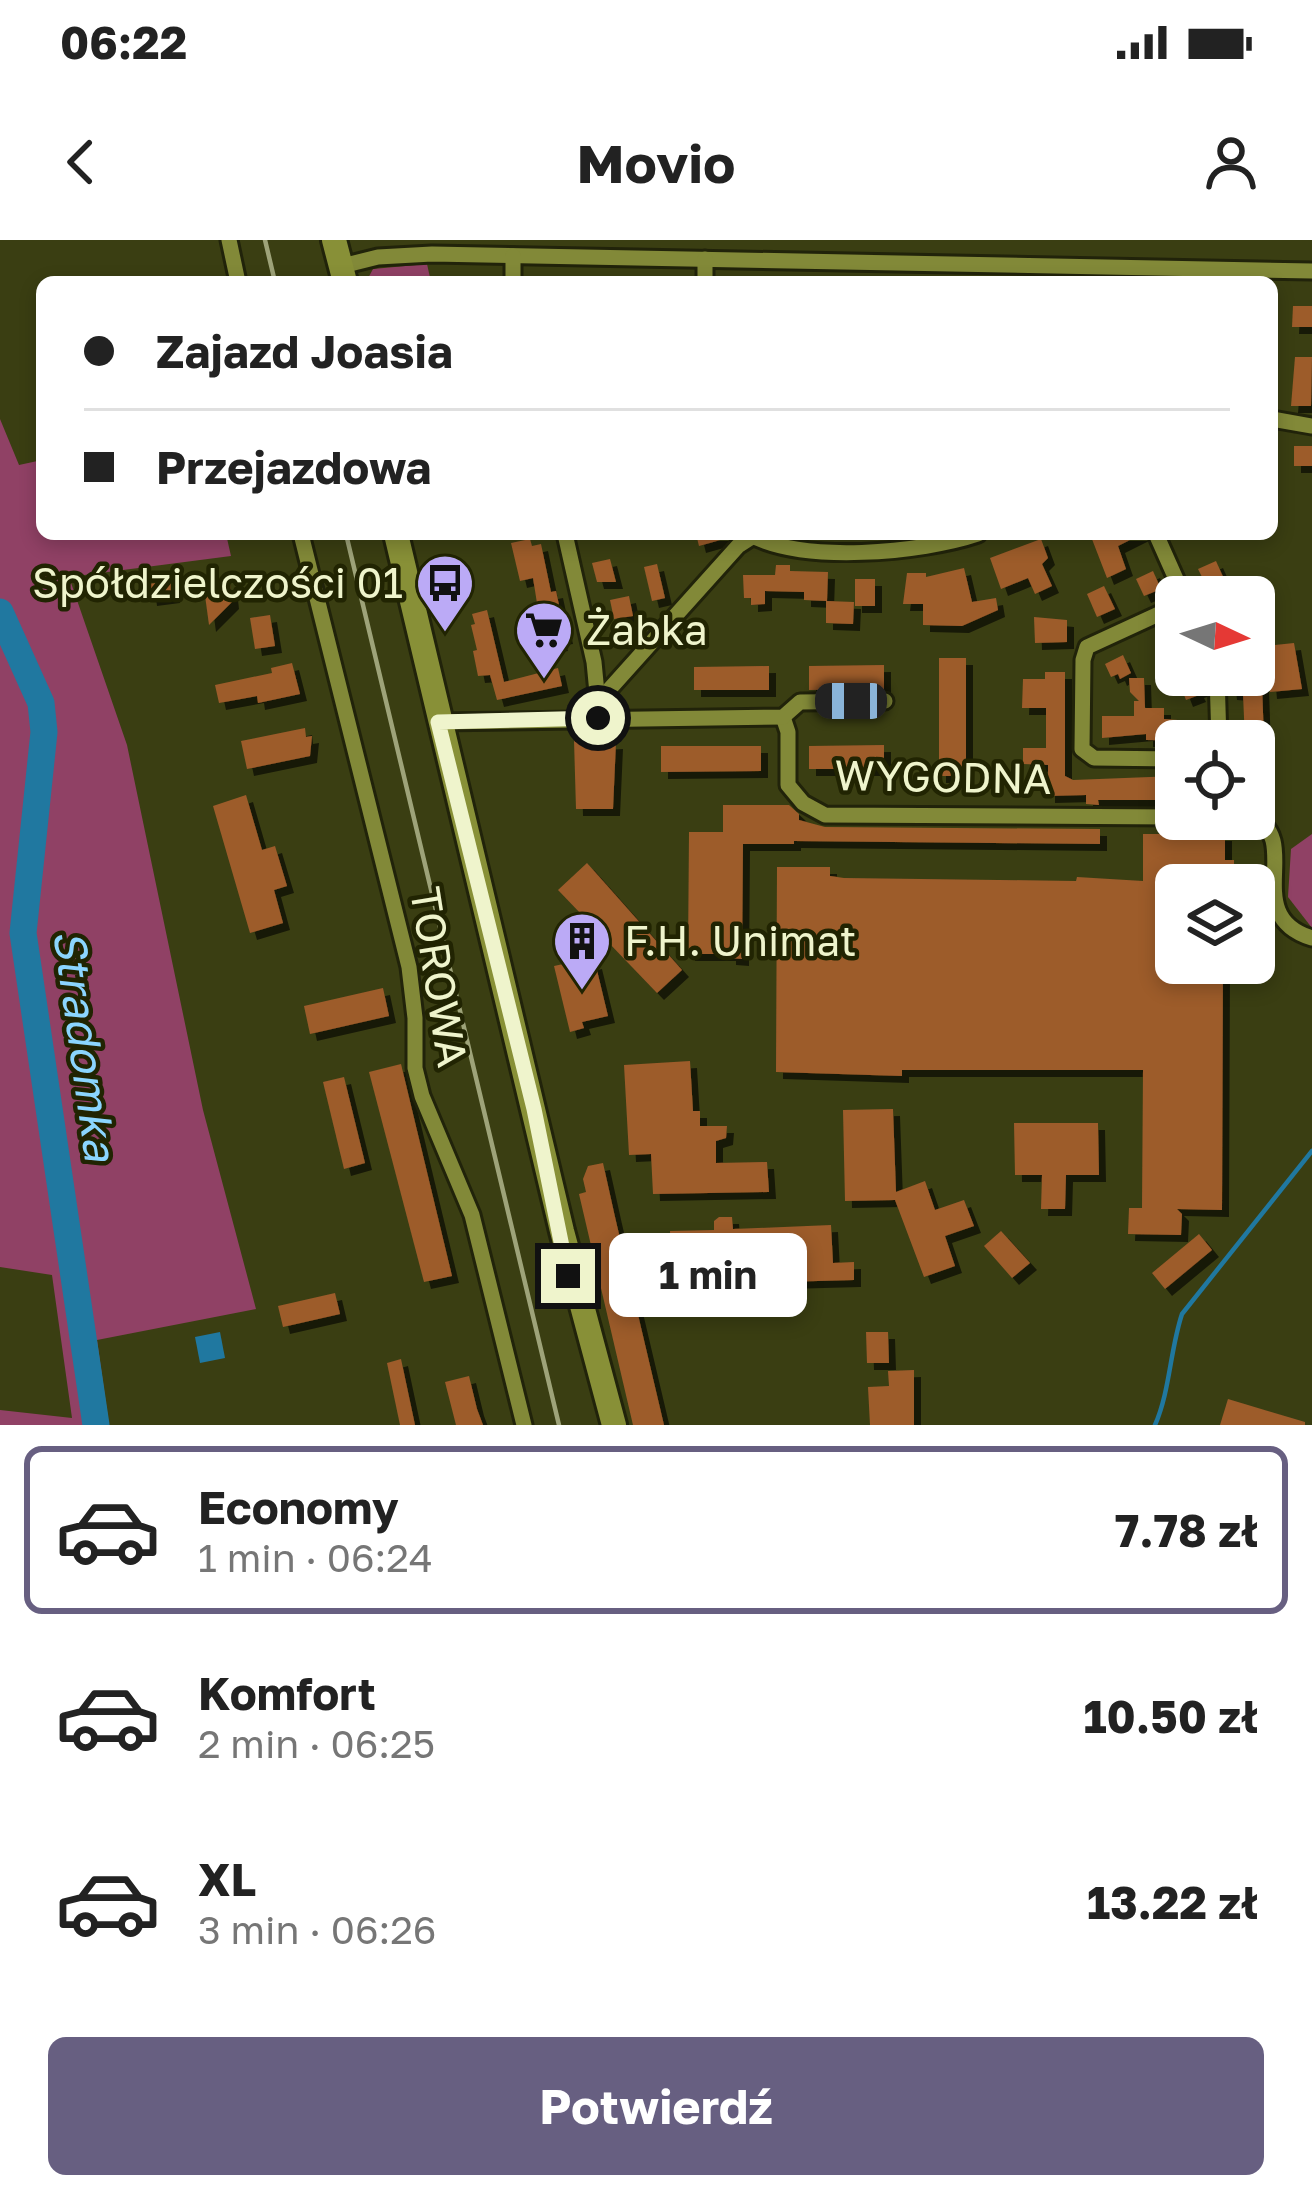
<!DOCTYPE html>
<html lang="pl">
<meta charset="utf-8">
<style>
:root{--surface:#fff;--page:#f6f6f6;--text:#222;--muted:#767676;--line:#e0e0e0;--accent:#675f81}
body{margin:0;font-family:"Golos Text",sans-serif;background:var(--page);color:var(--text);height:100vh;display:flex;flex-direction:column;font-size:45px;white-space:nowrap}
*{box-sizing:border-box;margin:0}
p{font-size:39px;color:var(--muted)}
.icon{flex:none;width:66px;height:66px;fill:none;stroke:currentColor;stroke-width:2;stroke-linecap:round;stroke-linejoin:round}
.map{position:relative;height:1185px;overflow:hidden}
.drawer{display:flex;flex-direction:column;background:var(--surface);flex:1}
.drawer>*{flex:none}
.guide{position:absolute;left:36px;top:36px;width:1242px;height:264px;border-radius:18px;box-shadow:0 6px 18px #0003;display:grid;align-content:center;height:264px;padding:0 48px;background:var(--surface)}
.needle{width:78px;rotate:94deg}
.fabs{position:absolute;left:1155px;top:336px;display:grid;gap:24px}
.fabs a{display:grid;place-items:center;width:120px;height:120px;border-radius:18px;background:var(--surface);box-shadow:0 6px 18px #0003;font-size:60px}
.end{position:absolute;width:54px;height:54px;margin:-27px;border:15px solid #eff4cc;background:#111;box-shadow:0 0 0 6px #111}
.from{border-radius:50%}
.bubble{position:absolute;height:84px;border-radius:18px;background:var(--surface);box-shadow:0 6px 18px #0003;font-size:39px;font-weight:700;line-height:84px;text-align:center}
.car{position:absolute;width:36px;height:72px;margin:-36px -18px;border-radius:15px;box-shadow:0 0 9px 3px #0007;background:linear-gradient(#222 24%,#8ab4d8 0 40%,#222 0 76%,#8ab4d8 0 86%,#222 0)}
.guide b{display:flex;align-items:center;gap:42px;height:114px;font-size:45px}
.guide b+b{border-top:3px solid var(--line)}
.guide i{width:30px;height:30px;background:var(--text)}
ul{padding:21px 0 0;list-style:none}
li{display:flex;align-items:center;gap:36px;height:168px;margin:0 24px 18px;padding:0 24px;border:6px solid transparent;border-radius:18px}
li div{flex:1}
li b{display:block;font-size:45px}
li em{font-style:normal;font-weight:700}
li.on{border-color:var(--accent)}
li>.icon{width:108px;height:108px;stroke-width:1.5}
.cta{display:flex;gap:24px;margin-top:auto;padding:24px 48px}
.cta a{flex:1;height:138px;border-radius:18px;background:var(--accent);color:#fff;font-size:48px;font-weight:700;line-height:138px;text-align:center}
.status{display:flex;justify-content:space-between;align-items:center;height:84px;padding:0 60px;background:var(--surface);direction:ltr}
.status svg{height:33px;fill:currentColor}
header{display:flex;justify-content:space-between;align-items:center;height:156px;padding:0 48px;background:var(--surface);font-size:54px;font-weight:700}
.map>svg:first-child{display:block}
.green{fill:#904165}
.water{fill:#2078a0}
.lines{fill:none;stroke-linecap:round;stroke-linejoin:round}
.stream{stroke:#2078a0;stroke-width:4.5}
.river{stroke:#2078a0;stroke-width:27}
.building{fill:#9d5b2c;filter:url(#shadow)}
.street-casing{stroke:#21230a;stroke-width:21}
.primary-casing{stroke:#21230a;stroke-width:30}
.street{stroke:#828938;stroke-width:15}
.primary{stroke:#889037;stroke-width:24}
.rail{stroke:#9ea379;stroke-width:4.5}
.route{stroke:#eff4cc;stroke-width:15}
.labels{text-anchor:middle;stroke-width:9;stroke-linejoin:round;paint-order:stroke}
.poi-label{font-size:42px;fill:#eff4cc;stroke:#212402;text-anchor:start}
.street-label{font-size:42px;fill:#eff4cc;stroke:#212402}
.water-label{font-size:45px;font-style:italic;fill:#8bd5fe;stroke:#212402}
</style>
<div class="status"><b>06:22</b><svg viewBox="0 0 49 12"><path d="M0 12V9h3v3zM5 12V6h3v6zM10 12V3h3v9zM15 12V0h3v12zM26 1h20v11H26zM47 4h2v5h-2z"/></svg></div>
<header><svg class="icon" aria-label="back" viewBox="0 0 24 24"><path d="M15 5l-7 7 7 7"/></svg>Movio<svg class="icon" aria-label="person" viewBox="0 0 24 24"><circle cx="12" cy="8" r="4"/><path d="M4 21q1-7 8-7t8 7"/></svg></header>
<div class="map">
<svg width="1312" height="1185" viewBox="0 0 1312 1185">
<defs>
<filter id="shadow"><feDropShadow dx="7" dy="7" stdDeviation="0" flood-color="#0009"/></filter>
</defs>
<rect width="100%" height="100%" fill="#3a3e12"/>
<g class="green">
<path d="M427,24L431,42H366L373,29Z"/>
<path d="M0,179L19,225L42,220V294H226L231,316L69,337L127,505L203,870L256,1069L97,1100L109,1185H0V1170L72,1178L52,1035L0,1027Z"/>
<path d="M1312,594V688L1288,657L1291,609Z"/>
</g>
<path class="water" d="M220,1092L225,1118L200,1123L195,1097Z"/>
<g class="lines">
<path class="stream" d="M1155,1185C1170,1151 1170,1110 1182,1074L1312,911"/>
<path class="river" d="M0,372L41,463L44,492L23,693L96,1185"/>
</g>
<g class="building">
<path d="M1293,66H1312V87H1292Z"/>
<path d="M1295,117H1312L1311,166H1291Z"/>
<rect x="1294" y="206" width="18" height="20"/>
<path d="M696,294H730L731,297L699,306Z"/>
<path d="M1090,294H1142L1118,306L1126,329L1107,338Z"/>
<path d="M530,299L532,306L541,304L551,352L556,351L566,397L559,398L561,404L550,406L548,400L543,401L533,338L520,341L511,303Z"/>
<path d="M1041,299L1048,318L1042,324L1052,346L1035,354L1028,338L1001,349L990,318Z"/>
<path d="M610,319L616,342H597L592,323Z"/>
<path d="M1216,321L1224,339L1207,347L1198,329Z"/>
<path d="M657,324L665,358L652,361L644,327Z"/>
<path d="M776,325H790V331L828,332L827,361L854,362L853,384L826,383V361L804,360V352L765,351V364L751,365V358H744L743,335H775Z"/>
<path d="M964,328L972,362L996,358L998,370L962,386L923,385V364H903L907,333H926V337Z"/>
<path d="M1153,331L1161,349L1144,356L1136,339Z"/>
<rect x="855" y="339" width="20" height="27"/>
<path d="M171,341L173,356L150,359L148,344Z"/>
<path d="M230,344L232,362L209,385L204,348Z"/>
<path d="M1104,346L1115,369L1097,377L1087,354Z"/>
<path d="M629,356L633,376L614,379L610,360Z"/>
<path d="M487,370L504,442L558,428L562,446L497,460L490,435L478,436L473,411L477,410L471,385L475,384L472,374Z"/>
<path d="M270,375L275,406L255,409L250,378Z"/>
<path d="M1034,377L1067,380V402L1035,403Z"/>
<path d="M1294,403L1302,449L1270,452L1269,441L1274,440L1275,405Z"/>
<path d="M1123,415L1131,433L1120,439L1118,434L1111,437L1105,424Z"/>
<rect x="939" y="418" width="27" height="118"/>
<path d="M292,423L300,454L258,463L257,456L219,463L215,445L272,433L271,428Z"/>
<path d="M884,425V449L809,450V426Z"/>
<path d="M769,426V450H694V427Z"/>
<path d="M1045,432H1065V536L1073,540L1176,536V560H1098L1099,565L1086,564V555L1048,556V525L1023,524V508H1046V468H1022L1023,439H1045Z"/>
<path d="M1198,435L1203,449L1197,451L1199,455L1186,460L1179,442Z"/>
<path d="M1129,438H1144L1145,468H1164V479L1206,482L1207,501L1146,500V494L1102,498V476H1134V461H1139L1130,452Z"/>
<path d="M1262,443L1264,501H1245L1243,454L1230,453L1229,444Z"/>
<path d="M305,488L306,497L312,496L310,516L247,529L241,501Z"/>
<path d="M595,498L598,503L616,502L613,569H576L574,500Z"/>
<path d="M884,505V529H809V506Z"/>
<path d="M661,506H761V531L661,532Z"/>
<path d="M246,555L262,610L275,606L287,646L274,650L283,683L250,693L213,566Z"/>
<path d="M723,565H789L799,574V580L825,587L1100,589V604L794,601V604H743L742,719L729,718V714H688L689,592H723Z"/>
<path d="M1143,594H1225V620H1234V637H1225V645H1176V723H1223L1222,970L1177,969L1182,974L1181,995L1128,994L1129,968H1142L1143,830H902V836L776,832L777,627H830V636L844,638L1076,641L1077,637L1143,641Z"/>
<path d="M587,623L682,730L657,753L558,650Z"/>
<path d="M595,722L608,776L582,782L584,788L570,792L554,726L568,723L570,728Z"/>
<path d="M383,748L389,776L310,794L304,766Z"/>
<path d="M690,821L693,871H700V886H727L726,898L716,901V923L767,922L769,952L653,954L651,914L629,915L624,825Z"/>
<path d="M401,824L452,1036L424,1042L369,832Z"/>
<path d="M344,837L365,923L344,929L323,842Z"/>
<path d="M893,869L896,952L925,941L935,970L964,960L974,986L945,996L955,1026L924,1037L895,960L845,961L843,870Z"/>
<path d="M1014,883H1098L1099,935H1066L1065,969H1041L1042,935H1015Z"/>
<path d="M603,923L615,977L664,1185H633L579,954L586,952L583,939L588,926Z"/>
<path d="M719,977H732L733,989L831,985L833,1023L854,1022V1040L672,1045L670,991L714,990V981Z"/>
<path d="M1001,991L1030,1023L1012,1038L984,1006Z"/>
<path d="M1199,994L1212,1010L1165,1049L1152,1033Z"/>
<path d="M335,1053L340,1074L283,1087L278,1066Z"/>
<path d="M866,1092H888L889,1123H867Z"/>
<path d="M401,1119L415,1185H400L387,1123Z"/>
<path d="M914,1130V1185H870L868,1147L889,1146L888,1131Z"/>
<path d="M469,1136L477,1169L483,1185H456L445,1142Z"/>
<path d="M1228,1159L1305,1182V1185H1220Z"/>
</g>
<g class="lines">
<g class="street-casing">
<g id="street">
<path d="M229,0L238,42"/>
<path d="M342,26L378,17L432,14L1312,31"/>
<path d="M513,42V16"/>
<path d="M705,42V19"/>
<path d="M1272,179L1312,186"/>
<path d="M301,294L409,727L415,778V828L422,856L472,975L524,1185"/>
<path d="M565,294L594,422L598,463"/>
<path d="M749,294C801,324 922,313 978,294"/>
<path d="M1156,294L1184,357"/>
<path d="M1176,366L1087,407L1083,420L1082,509L1094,518L1176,519"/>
<path d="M1217,435L1219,501"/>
<path d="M598,462L738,306L752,297"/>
<path d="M783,477L788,492V545L803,563L825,575L1176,577"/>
<path d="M438,482L783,477L800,462L885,461"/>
<path d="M1254,578C1303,601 1240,676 1312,698"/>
</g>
</g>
<g class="primary-casing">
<g id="primary">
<path d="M334,0L345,42"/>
<path d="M396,294L562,991L614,1185"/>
</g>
</g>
<use href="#street" class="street"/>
<use href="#primary" class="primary"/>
<g class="rail">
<path d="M265,0L275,42"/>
<path d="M346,294L559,1185"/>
</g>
</g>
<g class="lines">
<path class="route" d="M568,1036L534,869L438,482L598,478"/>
</g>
<defs>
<g id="bus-pin" transform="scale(3)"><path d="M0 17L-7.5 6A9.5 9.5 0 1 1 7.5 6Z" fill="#bbaaf6" stroke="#212402"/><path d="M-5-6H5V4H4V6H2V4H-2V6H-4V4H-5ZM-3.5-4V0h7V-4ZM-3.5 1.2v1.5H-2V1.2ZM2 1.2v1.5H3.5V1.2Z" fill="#111"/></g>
<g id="supermarket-pin" transform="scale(3)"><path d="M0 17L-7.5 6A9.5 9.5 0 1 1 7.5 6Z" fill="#bbaaf6" stroke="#212402"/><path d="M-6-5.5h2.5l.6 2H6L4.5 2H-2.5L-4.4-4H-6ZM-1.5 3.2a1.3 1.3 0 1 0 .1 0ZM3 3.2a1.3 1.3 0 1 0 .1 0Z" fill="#111"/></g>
<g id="building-pin" transform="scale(3)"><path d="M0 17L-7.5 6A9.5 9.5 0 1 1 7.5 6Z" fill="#bbaaf6" stroke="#212402"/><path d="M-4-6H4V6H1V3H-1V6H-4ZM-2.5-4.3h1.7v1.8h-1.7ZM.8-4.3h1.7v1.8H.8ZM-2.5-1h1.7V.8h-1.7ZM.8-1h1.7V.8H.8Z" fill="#111"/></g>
</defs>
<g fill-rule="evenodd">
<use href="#bus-pin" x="445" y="343"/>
<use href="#supermarket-pin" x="544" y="390"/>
<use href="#building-pin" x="582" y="701"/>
</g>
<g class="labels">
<g class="poi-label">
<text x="403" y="358" text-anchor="end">Spółdzielczości 01</text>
<text x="586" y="405">Żabka</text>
<text x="624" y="716">F.H. Unimat</text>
</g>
<g class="street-label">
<text transform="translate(943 537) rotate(1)" y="15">WYGODNA</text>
<text transform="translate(439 737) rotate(81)" y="15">TOROWA</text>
</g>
<g class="water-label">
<text transform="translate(85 805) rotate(82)" y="16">Stradomka</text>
</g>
</g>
</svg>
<div class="fabs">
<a><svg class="needle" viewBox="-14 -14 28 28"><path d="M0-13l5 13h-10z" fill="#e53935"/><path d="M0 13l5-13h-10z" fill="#767676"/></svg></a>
<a><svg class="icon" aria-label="locate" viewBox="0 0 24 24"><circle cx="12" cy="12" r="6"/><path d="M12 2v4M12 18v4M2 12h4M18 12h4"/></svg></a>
<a><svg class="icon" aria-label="layers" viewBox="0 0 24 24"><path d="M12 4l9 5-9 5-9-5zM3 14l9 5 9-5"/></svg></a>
</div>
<i class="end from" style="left:598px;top:478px"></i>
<i class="end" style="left:568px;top:1036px"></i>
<div class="bubble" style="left:609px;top:993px;width:198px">1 min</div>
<i class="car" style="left:851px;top:461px;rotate:270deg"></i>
<div class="guide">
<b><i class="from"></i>Zajazd Joasia</b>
<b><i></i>Przejazdowa</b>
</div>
</div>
<section class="drawer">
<ul>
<li class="on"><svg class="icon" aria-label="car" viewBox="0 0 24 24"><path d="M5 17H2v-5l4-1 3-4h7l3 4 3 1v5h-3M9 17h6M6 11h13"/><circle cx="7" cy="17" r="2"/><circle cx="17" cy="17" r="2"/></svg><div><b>Economy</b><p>1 min · 06:24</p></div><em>7.78 zł</em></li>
<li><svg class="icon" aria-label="car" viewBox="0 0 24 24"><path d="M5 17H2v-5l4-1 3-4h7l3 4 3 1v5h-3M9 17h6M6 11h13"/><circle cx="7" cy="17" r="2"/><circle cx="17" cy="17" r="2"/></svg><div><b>Komfort</b><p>2 min · 06:25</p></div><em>10.50 zł</em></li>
<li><svg class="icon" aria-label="car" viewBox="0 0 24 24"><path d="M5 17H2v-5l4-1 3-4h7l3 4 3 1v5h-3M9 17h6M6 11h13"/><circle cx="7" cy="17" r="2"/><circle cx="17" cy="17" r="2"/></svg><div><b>XL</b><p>3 min · 06:26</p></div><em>13.22 zł</em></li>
</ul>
<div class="cta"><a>Potwierdź</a></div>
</section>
